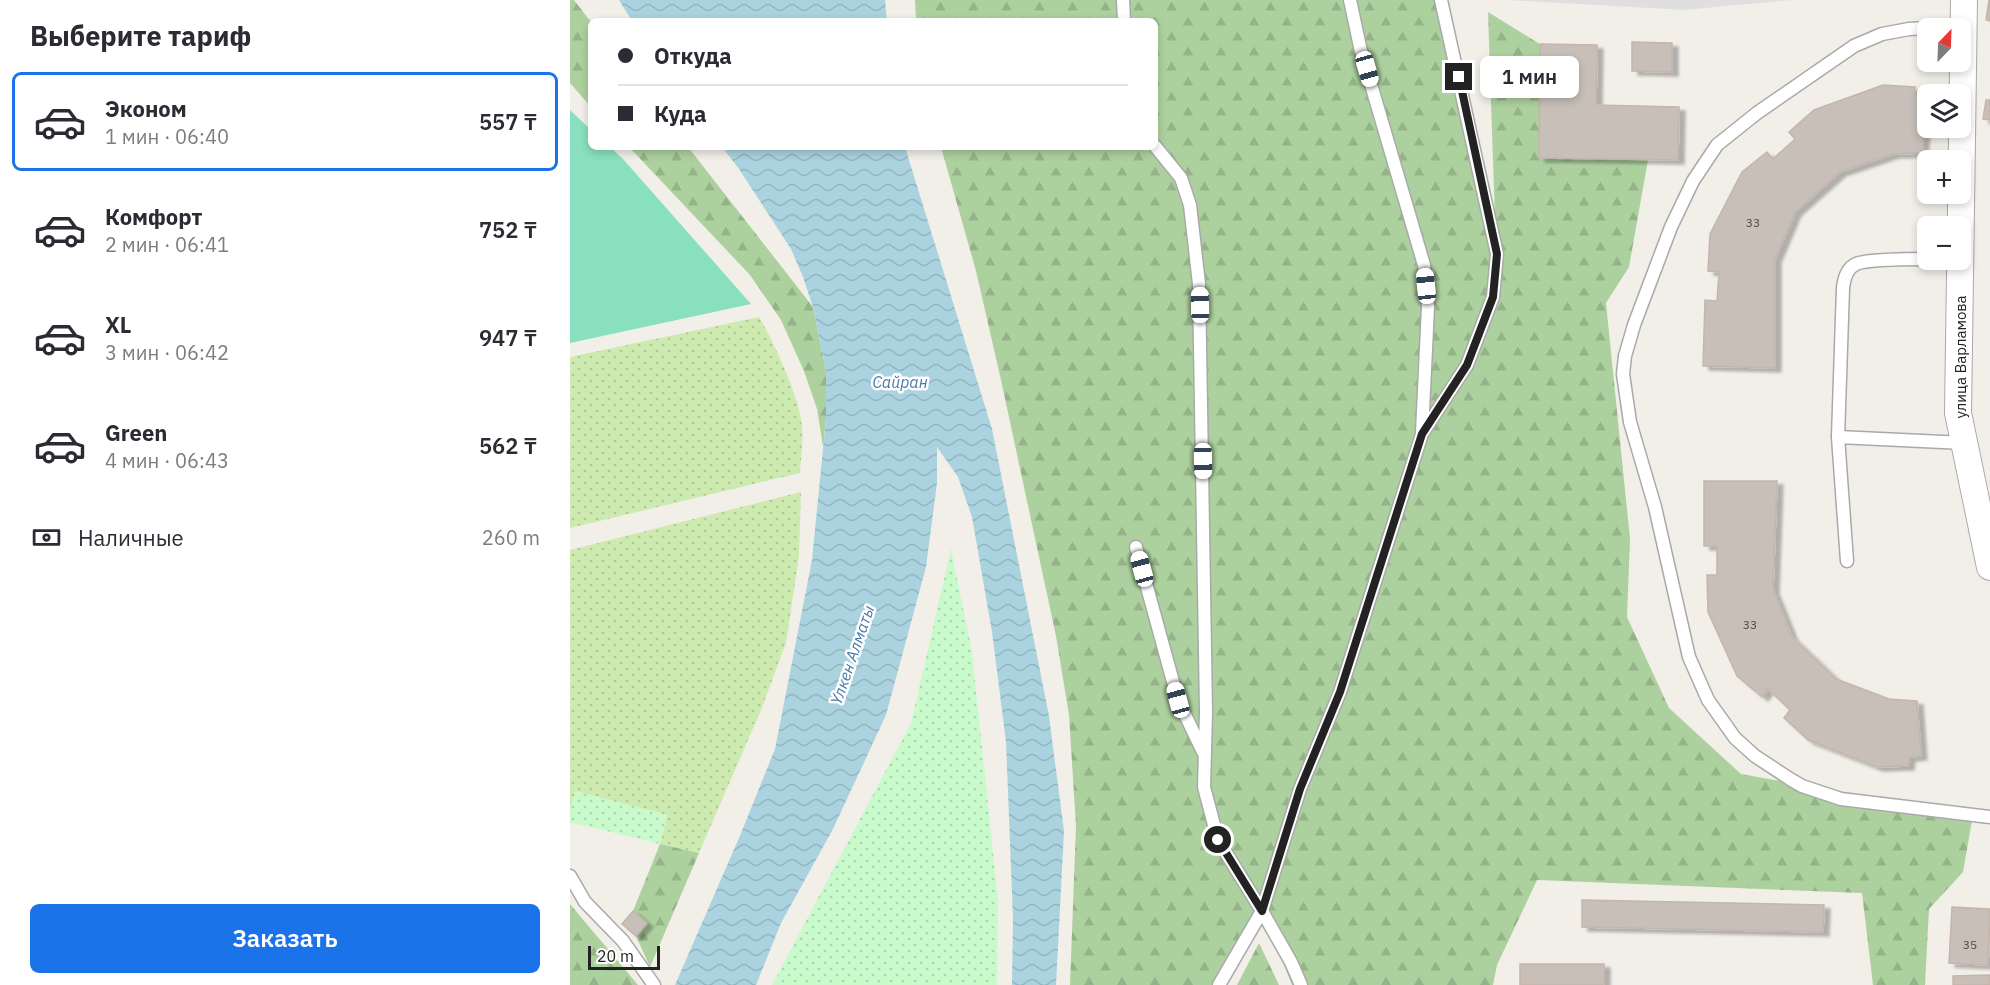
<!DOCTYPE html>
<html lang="ru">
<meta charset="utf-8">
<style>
:root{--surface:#fff;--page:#f2f2f3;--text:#2b2b33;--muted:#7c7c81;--line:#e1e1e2;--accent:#1a73e8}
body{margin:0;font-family:"IBM Plex Sans",sans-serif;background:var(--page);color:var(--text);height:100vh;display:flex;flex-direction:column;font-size:22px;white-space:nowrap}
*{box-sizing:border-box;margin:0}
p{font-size:20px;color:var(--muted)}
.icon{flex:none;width:33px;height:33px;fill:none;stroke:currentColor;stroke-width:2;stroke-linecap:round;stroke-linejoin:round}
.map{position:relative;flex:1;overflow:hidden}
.details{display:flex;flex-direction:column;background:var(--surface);width:570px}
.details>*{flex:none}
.hud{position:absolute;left:18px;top:18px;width:570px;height:132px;border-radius:9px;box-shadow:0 3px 9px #0003;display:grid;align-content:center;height:132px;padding:0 30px;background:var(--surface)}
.needle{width:39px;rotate:23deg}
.controls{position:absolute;left:1347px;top:18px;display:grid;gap:12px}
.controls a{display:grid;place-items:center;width:54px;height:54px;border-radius:9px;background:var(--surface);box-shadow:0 3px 9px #0003;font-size:30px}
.scale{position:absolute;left:18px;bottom:15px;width:72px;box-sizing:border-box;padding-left:6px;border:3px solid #222;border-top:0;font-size:16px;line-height:21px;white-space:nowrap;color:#222;-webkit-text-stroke:4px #fff;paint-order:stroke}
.end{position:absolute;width:27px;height:27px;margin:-14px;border:8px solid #222;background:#fff;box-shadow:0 0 0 3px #fff}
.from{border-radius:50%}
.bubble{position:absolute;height:42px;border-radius:9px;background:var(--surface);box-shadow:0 3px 9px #0003;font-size:20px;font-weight:600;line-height:42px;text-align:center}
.car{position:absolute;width:18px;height:36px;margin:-18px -9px;border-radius:8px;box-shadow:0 0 4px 2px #0007;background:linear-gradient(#fff 24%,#345 0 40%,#fff 0 76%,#345 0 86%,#fff 0)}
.hud b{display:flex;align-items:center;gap:21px;height:57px;font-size:22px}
.hud b+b{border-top:2px solid var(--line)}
.hud i{width:15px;height:15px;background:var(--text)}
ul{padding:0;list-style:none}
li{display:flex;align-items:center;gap:18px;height:99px;margin:0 12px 9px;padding:0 18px;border:3px solid transparent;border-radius:9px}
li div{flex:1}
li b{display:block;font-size:22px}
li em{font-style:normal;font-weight:600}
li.on{border-color:var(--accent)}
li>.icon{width:54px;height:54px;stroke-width:1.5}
h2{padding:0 30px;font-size:27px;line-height:72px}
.pay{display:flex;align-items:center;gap:15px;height:66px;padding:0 30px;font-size:22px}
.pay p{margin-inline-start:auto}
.cta{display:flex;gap:12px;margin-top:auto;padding:12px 30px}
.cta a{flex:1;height:69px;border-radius:9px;background:var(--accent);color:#fff;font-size:24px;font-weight:600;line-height:69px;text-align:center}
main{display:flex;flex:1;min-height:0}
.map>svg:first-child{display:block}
.residential{fill:#e0dfdf}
.grass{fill:url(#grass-dots)}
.forest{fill:url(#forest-firs)}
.park{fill:url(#park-dots)}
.pitch{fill:#88e0be}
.water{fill:url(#water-waves)}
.building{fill:#c7bfb8;stroke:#c4b6ab;stroke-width:1.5;filter:url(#shadow)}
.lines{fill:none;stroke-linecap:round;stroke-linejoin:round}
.service-casing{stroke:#a9a9a9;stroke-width:15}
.minor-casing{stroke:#a9a9a9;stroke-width:28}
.service{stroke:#fff;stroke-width:12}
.minor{stroke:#fff;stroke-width:26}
.route{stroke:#222;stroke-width:8}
.labels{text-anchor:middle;stroke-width:5;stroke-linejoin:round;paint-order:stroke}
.number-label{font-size:12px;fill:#4b4948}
.street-label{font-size:15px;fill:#222;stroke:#fff}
.water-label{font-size:16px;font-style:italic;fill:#4a7aab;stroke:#fff}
</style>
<main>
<section class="details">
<h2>Выберите тариф</h2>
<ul>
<li class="on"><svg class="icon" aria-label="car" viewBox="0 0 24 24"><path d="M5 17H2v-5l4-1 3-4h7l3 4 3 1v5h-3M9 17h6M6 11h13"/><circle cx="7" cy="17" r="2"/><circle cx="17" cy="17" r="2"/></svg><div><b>Эконом</b><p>1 мин · 06:40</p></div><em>557 ₸</em></li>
<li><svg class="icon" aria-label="car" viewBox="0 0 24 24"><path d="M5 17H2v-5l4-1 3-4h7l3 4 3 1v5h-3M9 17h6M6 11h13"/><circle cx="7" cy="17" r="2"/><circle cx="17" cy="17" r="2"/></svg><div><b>Комфорт</b><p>2 мин · 06:41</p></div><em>752 ₸</em></li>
<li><svg class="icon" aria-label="car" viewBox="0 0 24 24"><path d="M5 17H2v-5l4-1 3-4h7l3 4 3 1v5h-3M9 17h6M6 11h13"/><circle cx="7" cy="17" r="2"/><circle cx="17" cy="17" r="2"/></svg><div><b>XL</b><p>3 мин · 06:42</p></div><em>947 ₸</em></li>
<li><svg class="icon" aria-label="car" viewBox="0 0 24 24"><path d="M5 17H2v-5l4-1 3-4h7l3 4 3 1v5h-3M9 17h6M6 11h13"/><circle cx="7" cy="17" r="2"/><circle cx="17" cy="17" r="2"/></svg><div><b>Green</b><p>4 мин · 06:43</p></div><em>562 ₸</em></li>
</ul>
<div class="pay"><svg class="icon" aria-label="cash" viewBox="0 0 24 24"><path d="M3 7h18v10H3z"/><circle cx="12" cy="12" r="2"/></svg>Наличные<p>260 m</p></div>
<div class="cta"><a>Заказать</a></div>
</section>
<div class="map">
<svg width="1420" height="985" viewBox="0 0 1420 985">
<defs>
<pattern id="grass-dots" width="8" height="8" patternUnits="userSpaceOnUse" patternTransform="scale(1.5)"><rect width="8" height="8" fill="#cdebb0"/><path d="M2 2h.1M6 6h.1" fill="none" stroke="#b0c997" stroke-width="1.8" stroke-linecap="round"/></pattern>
<pattern id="forest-firs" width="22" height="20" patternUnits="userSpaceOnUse" patternTransform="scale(1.5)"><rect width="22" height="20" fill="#add19e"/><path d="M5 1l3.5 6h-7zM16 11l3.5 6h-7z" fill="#95b388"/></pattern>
<pattern id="park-dots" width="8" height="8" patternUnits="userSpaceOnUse" patternTransform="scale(1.5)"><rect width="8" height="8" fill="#c8facc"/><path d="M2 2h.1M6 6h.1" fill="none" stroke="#acd6af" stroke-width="1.8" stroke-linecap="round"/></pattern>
<pattern id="water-waves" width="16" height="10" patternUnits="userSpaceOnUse" patternTransform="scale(1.5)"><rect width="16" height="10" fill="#aad3df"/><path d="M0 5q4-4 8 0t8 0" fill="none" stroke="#92b5bf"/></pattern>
<filter id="shadow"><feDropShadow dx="6" dy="4" stdDeviation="1.5" flood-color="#0004"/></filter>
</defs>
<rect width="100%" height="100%" fill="#f2efe9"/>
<path class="residential" d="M936,0H1222L1114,10Z"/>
<g class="grass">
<path d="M189,317C204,342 230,398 232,426C233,442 231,458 230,473L0,528V357Z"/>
<path d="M231,492L229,556L216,643L191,710L129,853L90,844L97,815L5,791L0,811V550Z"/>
</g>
<g class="forest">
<path d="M0,0H4L21,22V107L0,83Z"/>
<path d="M345,0H864L926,250L918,12L970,44L969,158L1078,160L1059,267L1036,303L1060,539L1057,617L1099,708L1171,774L1403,815L1393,872L1359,909L1355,985H1303L1292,893L967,880L927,965L923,985H722L692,912L650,985H500L506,826L499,715L486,636L431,380L406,271L371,147H585V21H346Z"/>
<path d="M59,147H118L243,307L256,371V419L253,446L247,409L234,371L211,320L180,275Z"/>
<path d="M90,844L129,853L80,967L66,936L77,923L63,911Z"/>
<path d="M0,904L68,985H0Z"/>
<path d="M689,943L709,985H667Z"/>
</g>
<g class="park">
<path d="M381,549L402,652L428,900L427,985H202L341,723Z"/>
<path d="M5,791L97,815L90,844L0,822V811Z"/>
</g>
<path class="pitch" d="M0,110L21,130V147H40L53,159L181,304L0,343Z"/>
<g class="water">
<path d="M49,0H315L317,21H62Z"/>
<path d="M152,147H335L422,429L479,716L494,831L486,985H442L443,918L436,742L422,632L402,517L388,477L367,447V483L356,567L316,715L263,829L211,923L186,985H105L169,838L205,749L242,560L256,419V371L243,307L233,277L221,249L169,169Z"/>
</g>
<g class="building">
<path d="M1419,0H1420V21L1416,20Z"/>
<path d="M1062,42L1102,43V72L1062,71Z"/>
<path d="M970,44L1027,45L1026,105L1109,107L1108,160L969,158Z"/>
<path d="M1313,85L1345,87V96L1357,98L1352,153L1323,154L1270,172L1225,212L1205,259V368L1133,366L1135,300L1147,301L1149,272L1138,271L1140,234L1172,172L1197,152L1203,159L1225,139L1219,132L1244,110Z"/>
<path d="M1416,100H1420V120L1413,119Z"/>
<path d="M1134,481H1207L1203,590L1222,637L1266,679L1319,699L1347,701L1351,756L1339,757L1338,766L1307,767L1238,740L1214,718L1220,710L1198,689L1192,697L1167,676L1138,612L1137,575H1147V546H1134Z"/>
<path d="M1012,900L1254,905L1253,932L1012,927Z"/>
<path d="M1382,907L1420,909L1418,965L1379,963Z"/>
<path d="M63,911L77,923L66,936L52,924Z"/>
<rect x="950" y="964" width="84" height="21"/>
<path d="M1420,975V985H1383V976Z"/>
</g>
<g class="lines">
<g class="service-casing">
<g id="service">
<path d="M553,0L554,21"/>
<path d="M780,0L790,47L854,265L858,307L852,432"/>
<path d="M1392,26L1339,29L1312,34L1284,46L1187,113L1147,145L1123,181L1101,227L1064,325L1055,356L1053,374L1060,422L1085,507L1119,657L1138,700L1165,738L1185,756L1220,779L1232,786L1271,799L1420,817"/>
<path d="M585,146L611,178L620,205L629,284L636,712L634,787L648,840L692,911L721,962L731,985"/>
<path d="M1268,437L1273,288C1274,279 1277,268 1286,264C1297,259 1344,259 1358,259"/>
<path d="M566,547L608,700L633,752"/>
<path d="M1277,561L1268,437L1394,443"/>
<path d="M0,876L15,902L53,941L84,985"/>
<path d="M649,985L692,911L730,789L770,692L852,434L897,365L923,297L927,254L871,0"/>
</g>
</g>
<g class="minor-casing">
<path id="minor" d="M1394,0L1388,413L1420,567"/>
</g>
<use href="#service" class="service"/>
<use href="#minor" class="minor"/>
</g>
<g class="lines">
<path class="route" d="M648,840L692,911L730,789L770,692L852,434L897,365L923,297L927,254L889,77"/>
</g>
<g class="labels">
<g class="number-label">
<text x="1183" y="227">33</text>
<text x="1180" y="629">33</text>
<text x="1400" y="949">35</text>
</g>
<g class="street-label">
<text transform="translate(1391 357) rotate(-90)" y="5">улица Варламова</text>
</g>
<g class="water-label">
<text x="330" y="388">Сайран</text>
<text transform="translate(282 655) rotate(-71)" y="6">Үлкен Алматы</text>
</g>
</g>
</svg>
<div class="controls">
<a><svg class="needle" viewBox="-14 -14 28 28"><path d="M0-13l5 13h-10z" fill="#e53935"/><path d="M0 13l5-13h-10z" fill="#7c7c81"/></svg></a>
<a><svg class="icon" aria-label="layers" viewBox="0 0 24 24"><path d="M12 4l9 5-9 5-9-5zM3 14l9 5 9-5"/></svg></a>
<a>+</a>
<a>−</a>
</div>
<div class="scale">20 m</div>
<i class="end from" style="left:648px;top:840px"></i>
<i class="end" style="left:889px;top:77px"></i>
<div class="bubble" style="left:910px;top:56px;width:99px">1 мин</div>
<i class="car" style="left:797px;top:69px;rotate:164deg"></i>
<i class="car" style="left:856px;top:286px;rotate:354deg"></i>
<i class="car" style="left:630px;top:305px;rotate:359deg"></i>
<i class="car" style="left:633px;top:461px;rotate:179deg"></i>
<i class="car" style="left:572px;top:569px;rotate:345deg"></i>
<i class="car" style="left:608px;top:700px;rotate:345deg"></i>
<div class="hud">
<b><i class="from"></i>Откуда</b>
<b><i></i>Куда</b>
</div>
</div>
</main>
